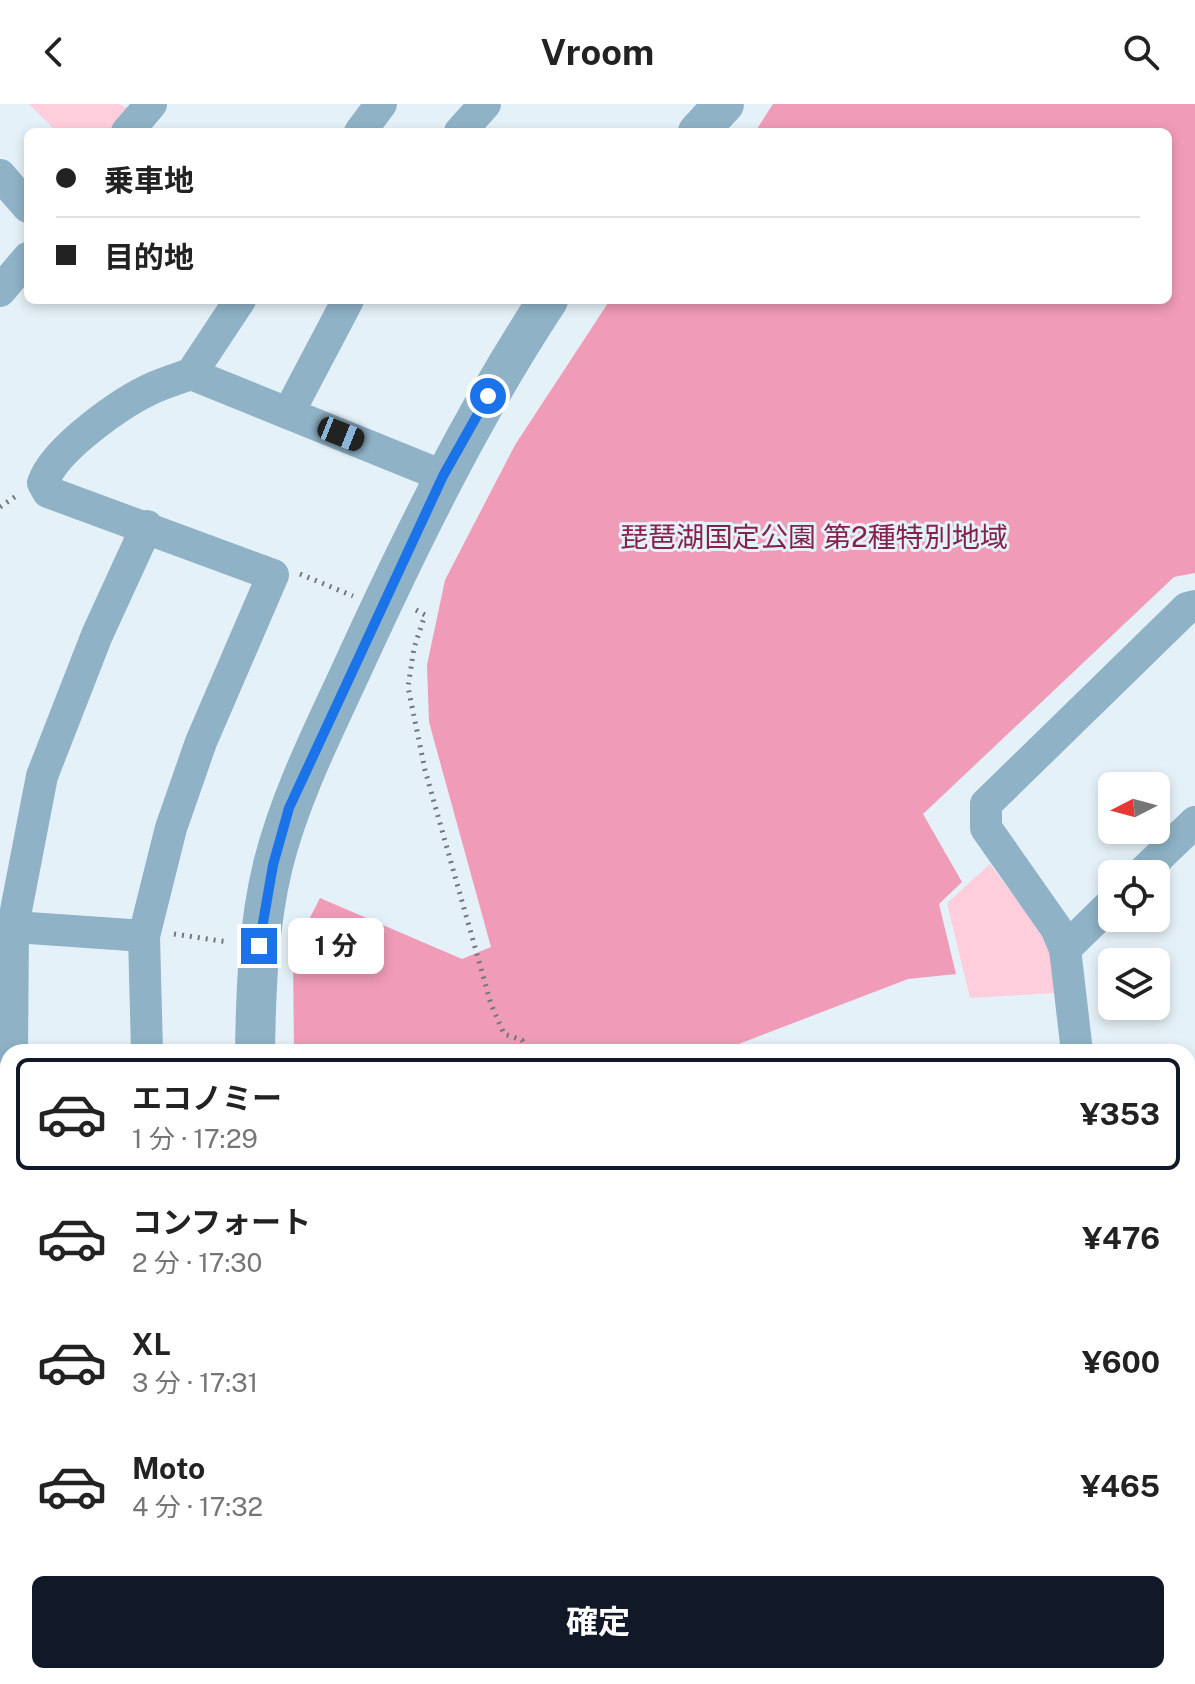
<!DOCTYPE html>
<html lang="ja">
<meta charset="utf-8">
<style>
:root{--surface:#fff;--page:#f2f2f2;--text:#222;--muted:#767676;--line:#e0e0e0;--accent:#111827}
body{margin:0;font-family:"Public Sans","Noto Sans JP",sans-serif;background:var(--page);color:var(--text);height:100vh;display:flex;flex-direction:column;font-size:30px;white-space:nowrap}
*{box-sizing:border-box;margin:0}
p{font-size:26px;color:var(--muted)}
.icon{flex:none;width:44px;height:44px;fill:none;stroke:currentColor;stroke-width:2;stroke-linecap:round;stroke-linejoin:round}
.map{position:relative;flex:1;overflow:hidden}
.sheet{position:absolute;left:0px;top:940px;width:1196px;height:640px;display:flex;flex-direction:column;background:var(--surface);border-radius:24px 24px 0 0;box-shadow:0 4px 12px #0003}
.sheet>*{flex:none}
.top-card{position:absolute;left:24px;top:24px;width:1148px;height:176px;border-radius:12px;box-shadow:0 4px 12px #0003;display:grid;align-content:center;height:176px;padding:0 32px;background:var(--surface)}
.needle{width:52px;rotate:264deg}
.buttons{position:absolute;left:1098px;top:668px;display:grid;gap:16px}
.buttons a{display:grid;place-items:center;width:72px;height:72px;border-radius:12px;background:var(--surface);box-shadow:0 4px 12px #0003;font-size:40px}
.end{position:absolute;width:36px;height:36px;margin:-18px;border:10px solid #1a73e8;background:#fff;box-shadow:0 0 0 4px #fff}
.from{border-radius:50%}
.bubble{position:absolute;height:56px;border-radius:12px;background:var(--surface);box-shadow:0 4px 12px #0003;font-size:26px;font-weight:700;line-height:56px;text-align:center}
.car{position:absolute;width:24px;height:48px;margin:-24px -12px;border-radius:10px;box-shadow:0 0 6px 2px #0007;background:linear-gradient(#222 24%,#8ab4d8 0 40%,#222 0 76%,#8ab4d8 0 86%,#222 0)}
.top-card b{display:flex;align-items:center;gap:28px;height:76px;font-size:30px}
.top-card b+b{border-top:2px solid var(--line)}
.top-card i{width:20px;height:20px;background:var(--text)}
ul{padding:14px 0 0;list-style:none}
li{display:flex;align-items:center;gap:24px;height:112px;margin:0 16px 12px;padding:0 16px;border:4px solid transparent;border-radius:12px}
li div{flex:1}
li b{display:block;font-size:30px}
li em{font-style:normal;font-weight:700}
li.current{border-color:var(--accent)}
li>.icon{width:72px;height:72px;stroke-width:1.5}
.cta{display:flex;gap:16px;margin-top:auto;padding:16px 32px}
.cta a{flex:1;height:92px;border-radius:12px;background:var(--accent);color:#fff;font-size:32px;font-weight:700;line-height:92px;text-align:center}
header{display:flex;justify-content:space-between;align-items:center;height:104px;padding:0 32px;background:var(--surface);font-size:36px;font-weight:700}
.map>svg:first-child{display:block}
.green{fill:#ffcedc}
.forest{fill:#f09bb7}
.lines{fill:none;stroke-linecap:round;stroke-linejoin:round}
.stream{stroke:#955d71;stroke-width:8}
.path{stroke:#71787d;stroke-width:5;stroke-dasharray:2 6;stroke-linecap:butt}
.minor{stroke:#8fb2c6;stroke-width:32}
.tertiary{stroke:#8fb2c6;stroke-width:40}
.route{stroke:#1a73e8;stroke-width:10}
.labels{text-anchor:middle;stroke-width:6;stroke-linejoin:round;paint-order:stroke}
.park-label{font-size:28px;fill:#84224c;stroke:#e5f1f8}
</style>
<header><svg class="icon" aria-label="back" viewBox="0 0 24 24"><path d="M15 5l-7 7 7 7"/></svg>Vroom<svg class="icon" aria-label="search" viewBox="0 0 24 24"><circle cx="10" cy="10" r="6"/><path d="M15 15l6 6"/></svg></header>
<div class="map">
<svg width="1195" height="1580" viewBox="0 0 1195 1580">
<rect width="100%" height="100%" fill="#e5f1f8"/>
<g class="green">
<path d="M29,0H119L132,7L115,28H57Z"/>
<path d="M990,760L1049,838L1055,889L970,894L947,799Z"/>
</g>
<g class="forest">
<path d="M773,0H1195V469L1174,473L923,710L962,778L939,800L956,870L908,875L718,948H294L293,847L320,794L462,855L491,843L429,618L427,561L445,476L515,341L610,196H1168V28H755Z"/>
<path d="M1188,1244L1195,1247V1580H38V1572H1188Z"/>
</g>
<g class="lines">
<path class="stream" d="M1188,1216L1195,1217"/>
<g class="path">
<path d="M0,403L19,390"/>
<path d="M300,470L353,492"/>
<path d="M416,506L425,511L414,544L408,583L425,666L491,900L504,930L522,936L527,948"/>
<path d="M174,830L228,838"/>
</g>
<g class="minor">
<path d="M127,28L151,0"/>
<path d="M360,28L381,0"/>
<path d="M460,28L485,0"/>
<path d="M0,71L28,103"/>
<path d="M0,187L28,154"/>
<path d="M240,196L191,270L443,372"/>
<path d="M289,308L348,196"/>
<path d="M1141,770L1195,718"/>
<path d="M0,822L144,832"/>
<path d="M1065,845L1056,824L986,724V700L1187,504L1195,502"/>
<path d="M12,948L13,822L42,672L97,531L147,422"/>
<path d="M147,948L144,832L171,724L201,638L273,471L48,388L43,379C54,345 123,297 155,283C167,278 179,274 191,270"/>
<path d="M1077,948L1065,845L1112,799"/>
<path d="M1188,1186L1195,1187"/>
<path d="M0,1283H8"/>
</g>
<g class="tertiary">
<path d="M698,28L724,0"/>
<path d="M255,948C256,885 258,823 273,761C291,689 326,622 357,554C414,430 473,310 548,196"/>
<path d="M0,1389H8"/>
</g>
</g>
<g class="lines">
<path class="route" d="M259,842L273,761L289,704L443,372L488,292"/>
</g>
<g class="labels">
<g class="park-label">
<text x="814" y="443">琵琶湖国定公園 第2種特別地域</text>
</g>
</g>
</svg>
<div class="buttons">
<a><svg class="needle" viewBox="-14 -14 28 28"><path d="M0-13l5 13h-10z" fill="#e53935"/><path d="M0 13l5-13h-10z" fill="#767676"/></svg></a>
<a><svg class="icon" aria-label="locate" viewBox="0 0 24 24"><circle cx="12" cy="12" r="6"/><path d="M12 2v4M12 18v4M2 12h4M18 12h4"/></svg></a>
<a><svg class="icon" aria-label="layers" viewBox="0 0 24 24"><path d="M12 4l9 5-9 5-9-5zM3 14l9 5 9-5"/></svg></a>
</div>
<i class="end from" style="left:488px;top:292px"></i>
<i class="end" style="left:259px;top:842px"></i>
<div class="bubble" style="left:288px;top:814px;width:96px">1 分</div>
<i class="car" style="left:341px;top:330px;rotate:112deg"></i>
<div class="top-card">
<b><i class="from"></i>乗車地</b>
<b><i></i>目的地</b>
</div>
<section class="sheet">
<ul>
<li class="current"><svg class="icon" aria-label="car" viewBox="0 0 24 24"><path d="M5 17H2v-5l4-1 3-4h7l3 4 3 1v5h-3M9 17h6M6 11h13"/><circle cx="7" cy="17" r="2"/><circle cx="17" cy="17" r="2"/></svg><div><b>エコノミー</b><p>1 分 · 17:29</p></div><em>¥353</em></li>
<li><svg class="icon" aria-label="car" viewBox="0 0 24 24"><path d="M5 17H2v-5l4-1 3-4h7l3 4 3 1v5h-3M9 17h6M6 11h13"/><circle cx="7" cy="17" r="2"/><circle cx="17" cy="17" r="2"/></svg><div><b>コンフォート</b><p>2 分 · 17:30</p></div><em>¥476</em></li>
<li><svg class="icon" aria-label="car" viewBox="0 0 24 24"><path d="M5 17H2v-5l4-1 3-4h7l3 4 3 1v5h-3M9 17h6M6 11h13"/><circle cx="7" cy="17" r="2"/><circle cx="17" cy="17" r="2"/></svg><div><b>XL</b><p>3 分 · 17:31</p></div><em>¥600</em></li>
<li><svg class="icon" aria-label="car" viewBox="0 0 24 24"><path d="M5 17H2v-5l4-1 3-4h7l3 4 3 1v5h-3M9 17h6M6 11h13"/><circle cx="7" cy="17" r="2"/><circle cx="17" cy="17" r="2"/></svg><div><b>Moto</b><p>4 分 · 17:32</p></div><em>¥465</em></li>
</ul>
<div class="cta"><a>確定</a></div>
</section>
</div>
